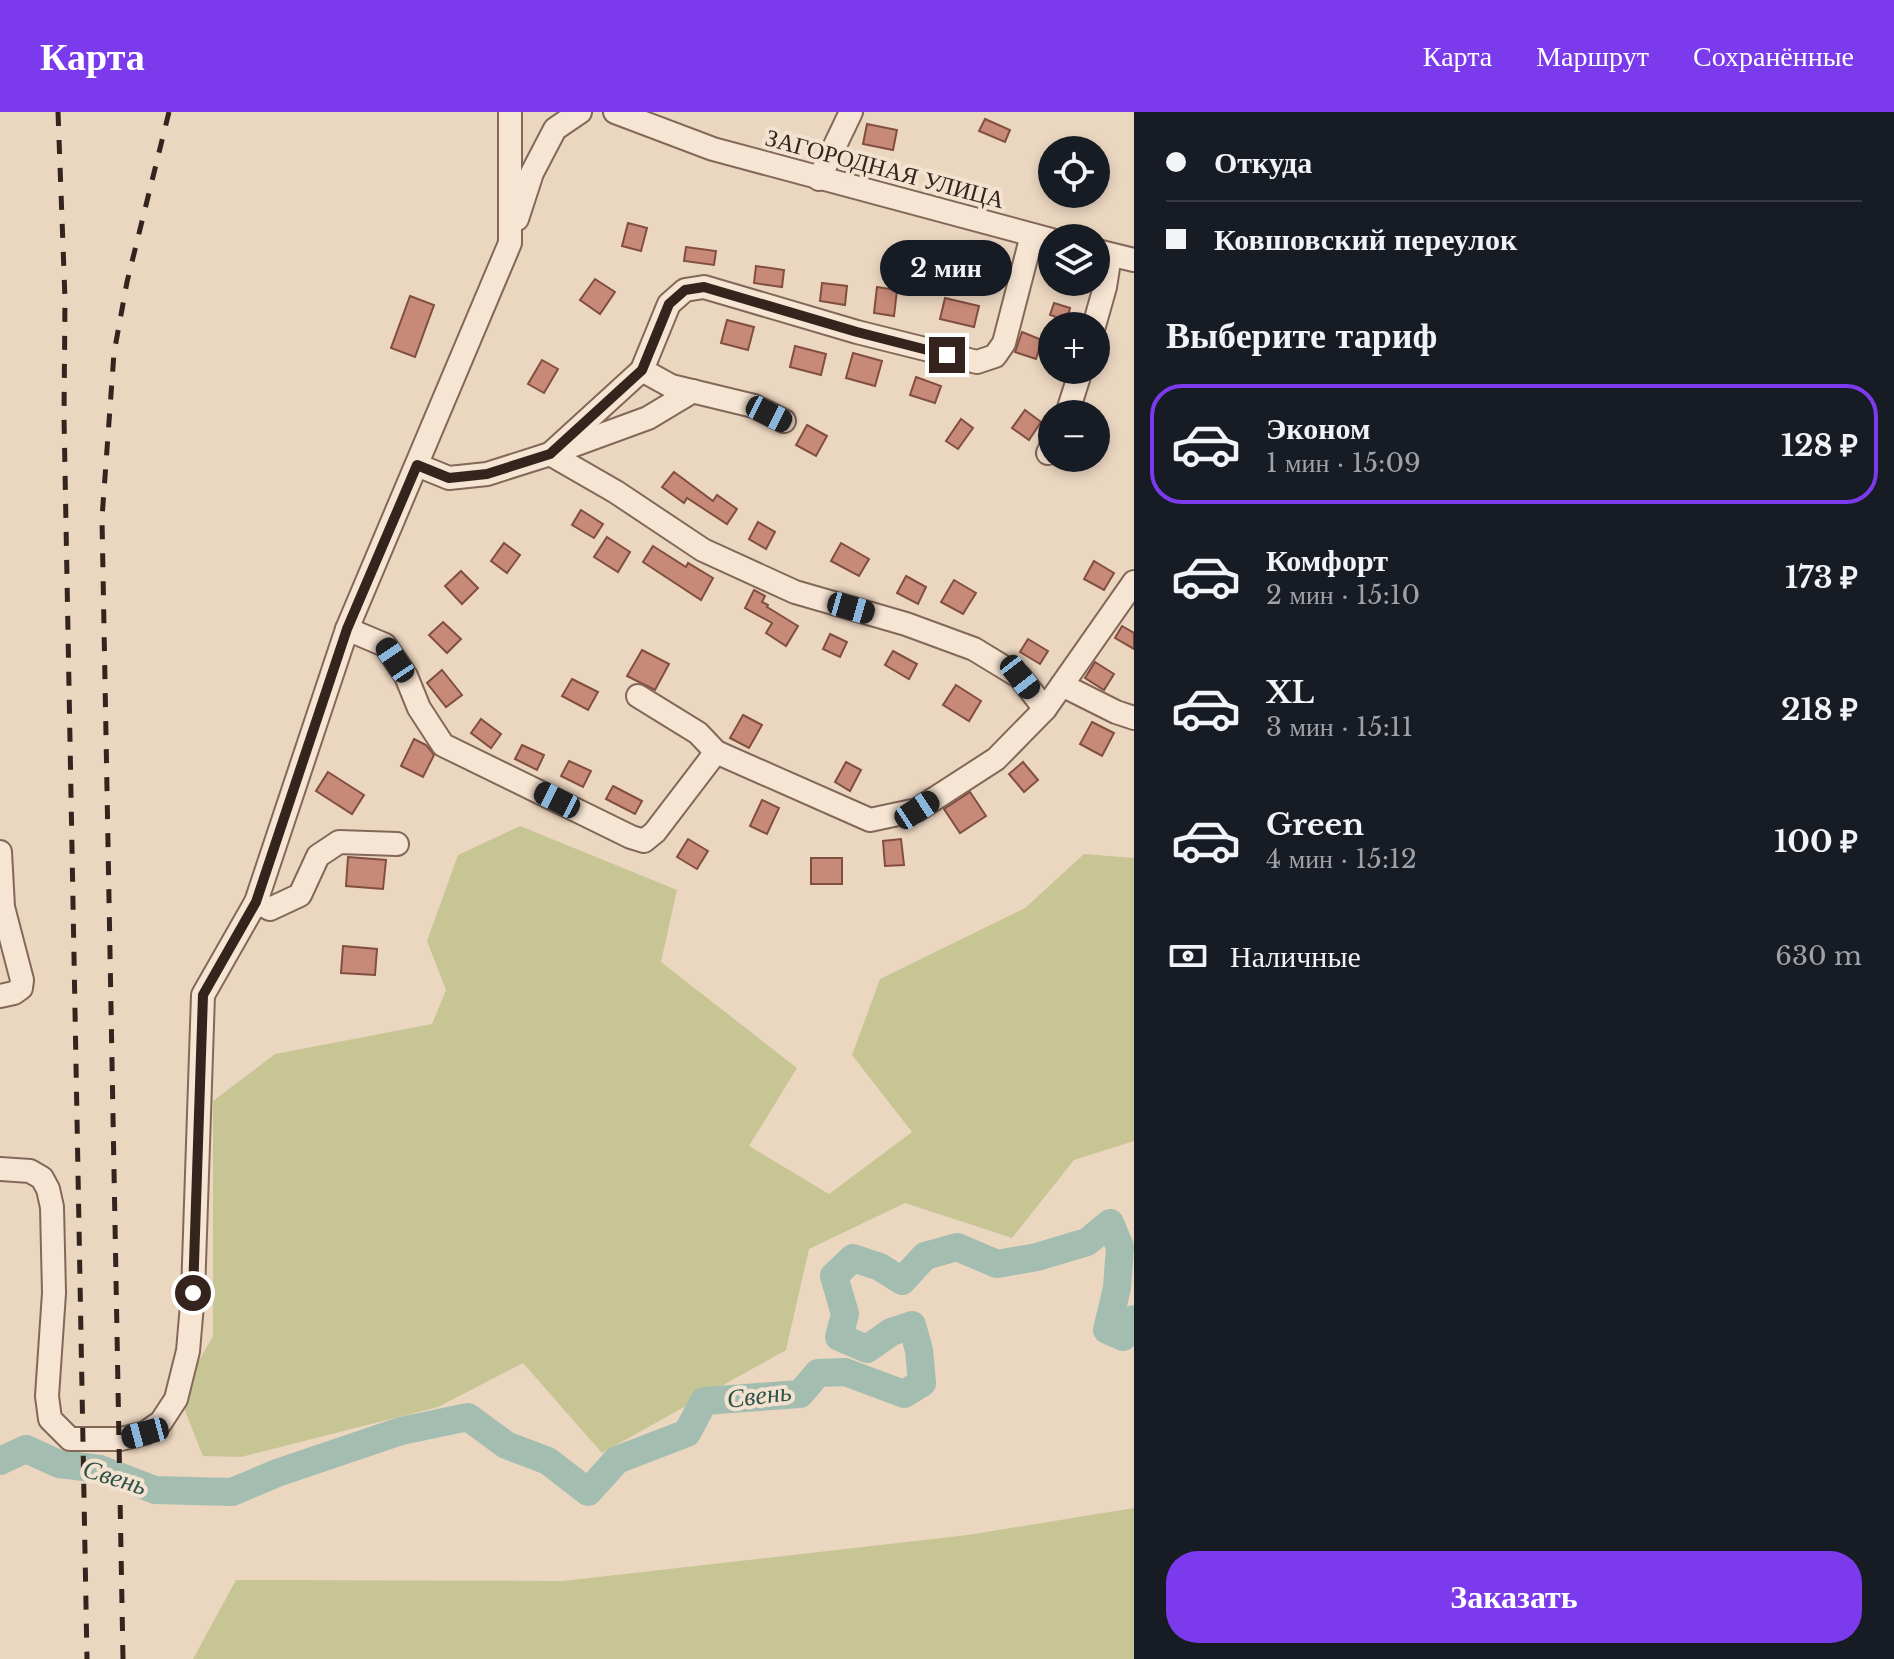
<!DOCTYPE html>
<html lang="ru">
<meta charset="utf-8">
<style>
:root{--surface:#171b24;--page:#242831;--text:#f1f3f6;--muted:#9ea1a6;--line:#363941;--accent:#7c3aed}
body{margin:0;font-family:"Libre Baskerville",serif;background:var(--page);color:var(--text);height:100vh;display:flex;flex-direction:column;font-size:30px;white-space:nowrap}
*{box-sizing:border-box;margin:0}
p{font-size:26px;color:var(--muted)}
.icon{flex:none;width:44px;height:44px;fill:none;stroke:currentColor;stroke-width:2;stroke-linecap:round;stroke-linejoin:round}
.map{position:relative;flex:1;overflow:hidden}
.panel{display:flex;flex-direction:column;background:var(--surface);width:760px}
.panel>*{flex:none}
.top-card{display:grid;align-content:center;height:176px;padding:0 32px;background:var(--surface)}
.tools{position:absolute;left:1038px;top:24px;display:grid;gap:16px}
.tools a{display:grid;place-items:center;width:72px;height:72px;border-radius:50%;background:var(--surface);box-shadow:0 4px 12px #0003;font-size:40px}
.end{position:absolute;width:36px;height:36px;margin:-18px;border:10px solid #34241d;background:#fff;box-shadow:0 0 0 4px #fff}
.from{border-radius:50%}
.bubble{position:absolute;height:56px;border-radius:28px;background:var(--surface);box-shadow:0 4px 12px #0003;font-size:26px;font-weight:700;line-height:56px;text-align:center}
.car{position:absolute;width:24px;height:48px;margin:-24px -12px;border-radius:10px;box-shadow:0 0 6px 2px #0007;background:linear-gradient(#222 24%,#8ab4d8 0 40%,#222 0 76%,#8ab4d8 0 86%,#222 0)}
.top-card b{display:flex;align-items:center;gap:28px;height:76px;font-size:30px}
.top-card b+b{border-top:2px solid var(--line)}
.top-card i{width:20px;height:20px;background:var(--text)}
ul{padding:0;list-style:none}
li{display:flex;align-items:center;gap:24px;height:120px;margin:0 16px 12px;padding:0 16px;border:4px solid transparent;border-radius:32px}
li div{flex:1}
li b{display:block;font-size:30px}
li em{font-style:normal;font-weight:700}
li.current{border-color:var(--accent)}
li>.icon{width:72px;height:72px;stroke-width:1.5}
h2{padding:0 32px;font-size:36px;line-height:96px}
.pay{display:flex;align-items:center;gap:20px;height:88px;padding:0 32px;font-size:30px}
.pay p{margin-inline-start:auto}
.primary-button{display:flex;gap:16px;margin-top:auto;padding:16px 32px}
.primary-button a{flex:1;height:92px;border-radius:32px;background:var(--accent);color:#fff;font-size:32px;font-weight:700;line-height:92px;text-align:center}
header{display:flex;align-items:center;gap:48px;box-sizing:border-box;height:112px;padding:0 40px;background:var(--accent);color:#fff}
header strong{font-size:38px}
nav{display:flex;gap:44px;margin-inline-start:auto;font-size:28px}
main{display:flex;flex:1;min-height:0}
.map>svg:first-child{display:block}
.green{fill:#c8c595}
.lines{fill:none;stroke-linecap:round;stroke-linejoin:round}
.river{stroke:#a3beb1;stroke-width:28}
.building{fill:#c88a78;stroke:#814e40;stroke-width:2}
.minor-casing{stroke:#836859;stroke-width:26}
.minor{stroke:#f7e5d3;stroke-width:22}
.rail{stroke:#34241d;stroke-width:5;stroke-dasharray:14 14;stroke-linecap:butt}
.route{stroke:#34241d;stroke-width:10}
.labels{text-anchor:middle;stroke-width:8;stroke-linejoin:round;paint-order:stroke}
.street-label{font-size:24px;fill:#34241d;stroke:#f3e2cf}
.water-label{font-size:26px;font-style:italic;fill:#2d5349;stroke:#f3e2cf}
</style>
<header>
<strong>Карта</strong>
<nav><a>Карта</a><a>Маршрут</a><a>Сохранённые</a></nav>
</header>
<main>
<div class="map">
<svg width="1134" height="1547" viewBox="0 0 1134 1547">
<rect width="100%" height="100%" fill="#ebd6c0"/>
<g class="green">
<path d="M520,714L677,778L661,850L797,956L749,1034L829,1082L912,1020L852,943L880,867L1025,796L1084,742L1134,746V1029L1074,1048L1012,1126L905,1091L809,1137L786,1238L602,1341L523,1251L438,1295L241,1345L203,1344L179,1284L213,1224V989L275,942L432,912L446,878L427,829L458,743Z"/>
<path d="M1134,1396V1547H193L236,1468L563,1469L968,1423Z"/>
</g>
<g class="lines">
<path class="river" d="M0,1349L26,1337L59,1352L100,1357L155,1378L232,1380L277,1361L401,1319L468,1305L506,1333L548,1349L588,1380L617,1348L687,1321L704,1289L800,1282L818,1261L845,1260L904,1282L922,1271L919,1238L912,1213L891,1220L867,1237L839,1225L845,1202L834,1164L853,1146L880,1155L902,1169L925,1144L957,1135L997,1152L1037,1145L1087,1130L1110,1111L1120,1135L1117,1176L1107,1218L1123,1225L1134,1207"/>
</g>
<g class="building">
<path d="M985,7L1010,18L1005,30L979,19Z"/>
<path d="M867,12L897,18L893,38L863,32Z"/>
<path d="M628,111L647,116L641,139L622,134Z"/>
<path d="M686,135L716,139L714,153L684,149Z"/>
<path d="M756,154L784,158L782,175L754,171Z"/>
<path d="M595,167L615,180L600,202L580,188Z"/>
<path d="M822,171L847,174L845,193L820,189Z"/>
<path d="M877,175L897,178L894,204L874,201Z"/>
<path d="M410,184L434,193L415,245L391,236Z"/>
<path d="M945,186L979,194L974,215L940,207Z"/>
<path d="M1054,191L1070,196L1067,209L1050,203Z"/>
<path d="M727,208L754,215L748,238L721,231Z"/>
<path d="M1022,220L1042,228L1036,247L1015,240Z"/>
<path d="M795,234L826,242L821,263L790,255Z"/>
<path d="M853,241L882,249L875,274L846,266Z"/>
<path d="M542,248L558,257L544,281L528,272Z"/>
<path d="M916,265L941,274L935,291L910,283Z"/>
<path d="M1025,298L1041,310L1029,328L1012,316Z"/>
<path d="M961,307L973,316L958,337L946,329Z"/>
<path d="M807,313L827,324L816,344L796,333Z"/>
<path d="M674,360L713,389L717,383L737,397L727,412L687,386L684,391L662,375Z"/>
<path d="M581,398L603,412L594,426L572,413Z"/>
<path d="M758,410L775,420L766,437L749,427Z"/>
<path d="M607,425L630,440L618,460L594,445Z"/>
<path d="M504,431L520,443L507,461L491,449Z"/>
<path d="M841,431L869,447L859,464L831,449Z"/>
<path d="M653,434L686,455L688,451L713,466L701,488L643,450Z"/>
<path d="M1094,449L1114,461L1104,478L1084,467Z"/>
<path d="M461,459L478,476L462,492L445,474Z"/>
<path d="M906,464L926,475L918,492L897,481Z"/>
<path d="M954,468L976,481L963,502L941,490Z"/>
<path d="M754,478L765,484L762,490L768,493L767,495L798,514L786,534L766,521L772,511L745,496Z"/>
<path d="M443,510L461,527L447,541L429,523Z"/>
<path d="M1122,514L1134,521V537L1115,526Z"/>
<path d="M830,522L847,530L840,545L823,537Z"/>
<path d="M1028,527L1048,539L1040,552L1020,540Z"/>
<path d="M642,538L669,552L655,578L627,564Z"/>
<path d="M893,539L917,552L909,567L885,553Z"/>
<path d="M1095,550L1114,562L1104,578L1085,566Z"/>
<path d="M442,558L462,583L446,595L427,571Z"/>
<path d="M572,567L598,580L588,598L562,584Z"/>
<path d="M956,573L981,589L969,609L943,593Z"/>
<path d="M743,603L762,613L749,636L730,626Z"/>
<path d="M481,607L501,622L491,636L471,621Z"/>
<path d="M1092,610L1114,621L1102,644L1080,632Z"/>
<path d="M414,627L426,633L434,643L423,665L401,654Z"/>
<path d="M522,633L544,643L537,658L515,647Z"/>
<path d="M569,649L591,659L583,675L561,664Z"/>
<path d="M846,650L861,658L850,679L835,670Z"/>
<path d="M1023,650L1038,668L1024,680L1009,662Z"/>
<path d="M328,660L364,683L352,702L316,679Z"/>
<path d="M613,674L642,689L635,702L606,687Z"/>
<path d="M970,680L986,704L960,721L944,697Z"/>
<path d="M762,688L779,696L767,722L750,714Z"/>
<path d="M688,727L708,739L697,757L677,745Z"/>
<path d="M901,727L904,753L885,754L883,729Z"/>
<path d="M348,745L386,748L383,777L346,774Z"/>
<rect x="811" y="746" width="31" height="26"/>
<path d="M343,834L377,837L375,863L341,861Z"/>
</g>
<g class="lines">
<g class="minor-casing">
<g id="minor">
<path d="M615,0L713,37L1052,128"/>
<path d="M819,67L851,0"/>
<path d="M517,107L532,61L555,17L580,0"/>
<path d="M1097,139L1134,148"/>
<path d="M1094,214L1105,175L1110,143"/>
<path d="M642,258L671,274L754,294L784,309"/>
<path d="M1067,302L1081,258"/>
<path d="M566,336L648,306L693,279"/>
<path d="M1048,341L1052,333"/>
<path d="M550,342L642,258L669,192L685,178L704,175L857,220L977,250L995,244L1004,231L1032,123"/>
<path d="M417,353L449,366L487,362L550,342L616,380L703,438L795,480L906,512L974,537L1020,565L1045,597"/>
<path d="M347,517L385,533L406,564L419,596L443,633L631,725L644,729L655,720L716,640"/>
<path d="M1062,573L1116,600L1134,606"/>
<path d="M638,584L698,621L716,640L870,708L917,698L996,647L1045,597L1134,470"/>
<path d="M0,740L3,795L22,868L21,876L14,881L0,884"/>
<path d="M256,790L270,797L300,783L318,744L339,730L397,732"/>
<path d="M0,1057L30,1059L42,1066L48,1077L52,1095L54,1181L47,1284L50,1307L70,1327H121L145,1321L161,1310L176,1287L188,1239L193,1181L203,883L256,790L347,517L510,131V0"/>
</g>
</g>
<use href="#minor" class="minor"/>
<g class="rail">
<path d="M58,0L65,187L64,304L87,1547"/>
<path d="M123,1547L102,406L114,241L127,170L169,0"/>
</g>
</g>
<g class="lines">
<path class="route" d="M193,1181L203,883L256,790L347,517L417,353L449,366L487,362L550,342L642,258L669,192L685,178L704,175L857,220L947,243"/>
</g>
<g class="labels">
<g class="street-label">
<text transform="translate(885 57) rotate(15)" y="8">ЗАГОРОДНАЯ УЛИЦА</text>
</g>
<g class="water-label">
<text transform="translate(759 1283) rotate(-7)" y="9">Свень</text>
<text transform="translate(115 1365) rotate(17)" y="9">Свень</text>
</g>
</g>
</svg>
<div class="tools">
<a><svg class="icon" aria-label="locate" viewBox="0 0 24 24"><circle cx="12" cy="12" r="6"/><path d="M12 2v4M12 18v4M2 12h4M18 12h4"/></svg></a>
<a><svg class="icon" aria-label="layers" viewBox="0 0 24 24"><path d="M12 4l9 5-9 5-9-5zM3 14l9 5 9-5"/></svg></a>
<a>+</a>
<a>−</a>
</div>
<i class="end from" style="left:193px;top:1181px"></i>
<i class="end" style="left:947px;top:243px"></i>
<div class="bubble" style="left:880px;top:128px;width:132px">2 мин</div>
<i class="car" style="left:769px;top:302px;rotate:117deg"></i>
<i class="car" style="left:851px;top:496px;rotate:106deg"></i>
<i class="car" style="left:395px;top:548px;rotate:326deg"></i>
<i class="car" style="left:1020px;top:565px;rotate:142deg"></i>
<i class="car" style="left:557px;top:688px;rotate:297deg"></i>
<i class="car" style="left:917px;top:698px;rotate:57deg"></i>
<i class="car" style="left:145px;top:1321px;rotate:255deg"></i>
</div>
<section class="panel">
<div class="top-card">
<b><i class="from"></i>Откуда</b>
<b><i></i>Ковшовский переулок</b>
</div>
<h2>Выберите тариф</h2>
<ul>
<li class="current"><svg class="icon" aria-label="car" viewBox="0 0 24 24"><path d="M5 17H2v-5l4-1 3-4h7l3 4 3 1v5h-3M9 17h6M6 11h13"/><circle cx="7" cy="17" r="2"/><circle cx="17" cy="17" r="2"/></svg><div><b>Эконом</b><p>1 мин · 15:09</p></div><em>128 ₽</em></li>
<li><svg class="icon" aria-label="car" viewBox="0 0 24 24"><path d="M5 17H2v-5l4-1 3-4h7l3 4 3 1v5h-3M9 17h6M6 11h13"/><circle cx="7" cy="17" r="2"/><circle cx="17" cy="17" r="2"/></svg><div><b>Комфорт</b><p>2 мин · 15:10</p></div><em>173 ₽</em></li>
<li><svg class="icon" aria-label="car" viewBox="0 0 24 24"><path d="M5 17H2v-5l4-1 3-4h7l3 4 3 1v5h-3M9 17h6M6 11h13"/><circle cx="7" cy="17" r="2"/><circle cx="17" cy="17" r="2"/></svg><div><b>XL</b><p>3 мин · 15:11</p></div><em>218 ₽</em></li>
<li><svg class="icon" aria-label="car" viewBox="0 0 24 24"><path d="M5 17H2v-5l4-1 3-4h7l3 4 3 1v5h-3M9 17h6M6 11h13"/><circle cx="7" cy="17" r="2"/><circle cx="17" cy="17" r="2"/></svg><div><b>Green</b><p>4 мин · 15:12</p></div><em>100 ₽</em></li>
</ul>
<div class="pay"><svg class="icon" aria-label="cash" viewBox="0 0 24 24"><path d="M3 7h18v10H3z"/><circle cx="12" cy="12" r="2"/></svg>Наличные<p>630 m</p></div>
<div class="primary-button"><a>Заказать</a></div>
</section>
</main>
